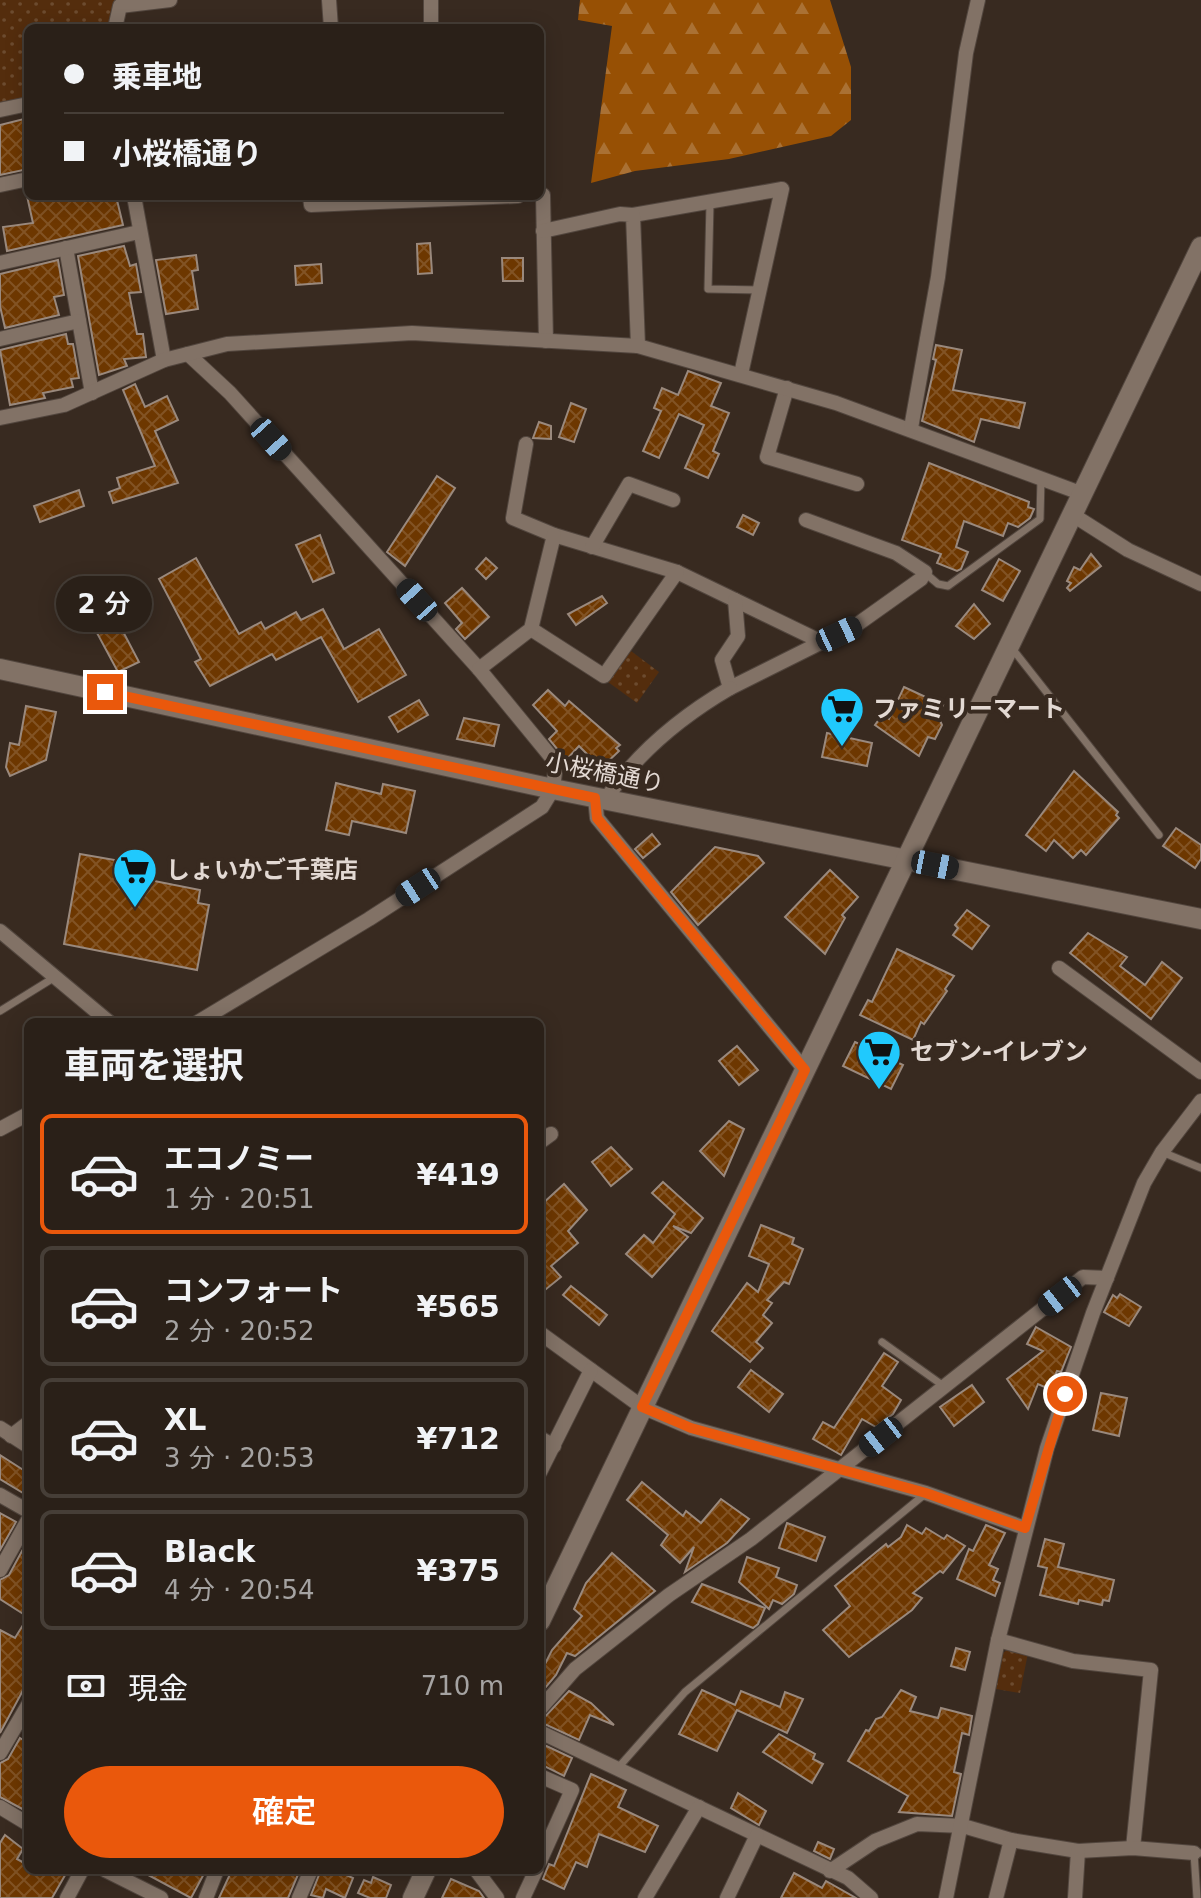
<!DOCTYPE html>
<html lang="ja">
<meta charset="utf-8">
<style>
:root{--surface:#2a2018;--page:#362d25;--text:#f1f3f6;--muted:#a5a3a2;--line:#463e37;--accent:#ea580c}
body{margin:0;font-family:"DejaVu Sans","Noto Sans JP",sans-serif;background:var(--page);color:var(--text);height:100vh;display:flex;flex-direction:column;font-size:30px;white-space:nowrap}
*{box-sizing:border-box;margin:0}
p{font-size:26px;color:var(--muted)}
.icon{flex:none;width:44px;height:44px;fill:none;stroke:currentColor;stroke-width:2;stroke-linecap:round;stroke-linejoin:round}
.map{position:relative;flex:1;overflow:hidden}
.drawer{position:absolute;left:24px;top:1018px;width:520px;height:856px;display:flex;flex-direction:column;background:var(--surface);border-radius:12px;box-shadow:0 4px 20px #0003,0 0 0 2px var(--line)}
.drawer>*{flex:none}
.banner{position:absolute;left:24px;top:24px;width:520px;height:176px;border-radius:12px;box-shadow:0 4px 20px #0003,0 0 0 2px var(--line);display:grid;align-content:center;height:176px;padding:0 40px;background:var(--surface)}
.end{position:absolute;width:36px;height:36px;margin:-18px;border:10px solid #ea580c;background:#fff;box-shadow:0 0 0 4px #fff}
.from{border-radius:50%}
.bubble{position:absolute;height:56px;border-radius:28px;background:var(--surface);box-shadow:0 4px 20px #0003,0 0 0 2px var(--line);font-size:26px;font-weight:600;line-height:56px;text-align:center}
.car{position:absolute;width:24px;height:48px;margin:-24px -12px;border-radius:10px;box-shadow:0 0 6px 2px #0007;background:linear-gradient(#222 24%,#8ab4d8 0 40%,#222 0 76%,#8ab4d8 0 86%,#222 0)}
.banner b{display:flex;align-items:center;gap:28px;height:76px;font-size:30px}
.banner b+b{border-top:2px solid var(--line)}
.banner i{width:20px;height:20px;background:var(--text)}
ul{padding:0;list-style:none}
li{display:flex;align-items:center;gap:24px;height:120px;margin:0 16px 12px;padding:0 24px;border:4px solid var(--line);border-radius:12px}
li div{flex:1}
li b{display:block;font-size:30px}
li em{font-style:normal;font-weight:600}
li.current{border-color:var(--accent)}
li>.icon{width:72px;height:72px;stroke-width:1.5}
h2{padding:0 40px;font-size:36px;line-height:96px}
.pay{display:flex;align-items:center;gap:20px;height:88px;padding:0 40px;font-size:30px}
.pay p{margin-inline-start:auto}
.primary-button{display:flex;gap:16px;margin-top:auto;padding:16px 40px}
.primary-button a{flex:1;height:92px;border-radius:48px;background:var(--accent);color:#fff;font-size:32px;font-weight:600;line-height:92px;text-align:center}
.map>svg:first-child{display:block}
.green{fill:url(#green-dots)}
.forest{fill:url(#forest-firs)}
.building{fill:url(#building-cross-hatch);stroke:#9a897d;stroke-width:2}
.lines{fill:none;stroke-linecap:round;stroke-linejoin:round}
.lane-casing{stroke:#52463e;stroke-width:9}
.street-casing{stroke:#52463e;stroke-width:16}
.secondary-casing{stroke:#52463e;stroke-width:22}
.lane{stroke:#827266;stroke-width:7}
.street{stroke:#827266;stroke-width:14}
.secondary{stroke:#827266;stroke-width:20}
.route{stroke:#ea580c;stroke-width:10}
.labels{text-anchor:middle;stroke-width:8;stroke-linejoin:round;paint-order:stroke}
.poi-label{font-size:24px;font-weight:bold;fill:#e3d9d3;stroke:#382a20;text-anchor:start}
.street-label{font-size:24px;fill:#e3d9d3;stroke:#382a20}
</style>
<div class="map">
<svg width="1201" height="1898" viewBox="0 0 1201 1898">
<defs>
<pattern id="green-dots" width="8" height="8" patternUnits="userSpaceOnUse" patternTransform="scale(2)"><rect width="8" height="8" fill="#542d0d"/><path d="M2 2h.1M6 6h.1" fill="none" stroke="#6c4b2f" stroke-width="1.8" stroke-linecap="round"/></pattern>
<pattern id="forest-firs" width="22" height="20" patternUnits="userSpaceOnUse" patternTransform="scale(2)"><rect width="22" height="20" fill="#975004"/><path d="M5 1l3.5 6h-7zM16 11l3.5 6h-7z" fill="#aa7134"/></pattern>
<pattern id="building-cross-hatch" width="8" height="8" patternUnits="userSpaceOnUse" patternTransform="scale(2)"><rect width="8" height="8" fill="#6d3700"/><path d="M0 0l8 8M0 8l8-8" fill="none" stroke="#825324"/></pattern>
</defs>
<rect width="100%" height="100%" fill="#382a20"/>
<g class="green">
<path d="M0,0H117L110,28H28V97L0,103Z"/>
<path d="M631,651L659,672L637,703L608,682Z"/>
<path d="M1010,1648L1028,1653L1020,1693L996,1689L1003,1653Z"/>
</g>
<path class="forest" d="M580,0H830L851,67V120L831,136L729,159L635,171L591,183L612,26L578,20Z"/>
<g class="building">
<path d="M28,118V169L0,175V125Z"/>
<path d="M27,196H116L123,225L7,251L3,227L33,223Z"/>
<path d="M430,243L432,273L418,274L417,244Z"/>
<path d="M124,246L130,266L136,264L141,292L129,293L137,334H143L146,357L124,359L127,366L99,375L78,256Z"/>
<path d="M196,255L198,270L192,271L198,309L166,314L156,260Z"/>
<path d="M502,258H523V281H503Z"/>
<path d="M58,260L64,295L54,297L59,315L5,328L0,306V274Z"/>
<path d="M321,264L322,283L296,285L295,266Z"/>
<path d="M66,334L68,344H73L79,378L71,379L73,387L43,393L45,398L10,405L0,350Z"/>
<path d="M936,345L962,350L953,390L1025,403L1019,428L981,419L974,442L922,421L936,360L933,359Z"/>
<path d="M688,371L721,383L711,406L729,413L713,451L719,454L708,478L685,468L704,425L679,414L659,458L643,451L661,411L654,408L662,388L678,395Z"/>
<path d="M135,384L145,407L167,396L178,420L155,431L178,483L113,503L109,492L120,488L117,478L155,466L123,390Z"/>
<path d="M571,403L586,409L574,442L559,437Z"/>
<path d="M539,422L551,426V439L533,438Z"/>
<path d="M929,463L1029,502L1028,507L1034,509L1030,518L1018,527L1008,523L1003,536L964,521L956,547L968,552L961,569L957,571L937,563L941,554L902,540Z"/>
<path d="M437,476L455,488L405,566L387,552Z"/>
<path d="M79,490L84,506L40,522L34,506Z"/>
<path d="M743,515L759,523L753,535L737,527Z"/>
<path d="M320,535L334,573L313,582L296,545Z"/>
<path d="M1091,554L1101,566L1070,591L1067,588L1071,583L1067,581L1074,567L1080,570Z"/>
<path d="M196,558L239,634L261,622L265,629L296,612L301,620L323,609L344,649L379,629L406,675L358,702L321,637L276,660L272,654L210,686L195,662L201,659L159,579Z"/>
<path d="M486,558L497,568L486,579L476,569Z"/>
<path d="M999,559L1020,571L1003,601L982,590Z"/>
<path d="M462,588L489,617L465,639L456,629L462,623L445,603Z"/>
<path d="M602,596L607,603L576,625L568,614Z"/>
<path d="M974,604L990,624L974,639L956,626Z"/>
<path d="M118,622L139,662L118,672L97,633Z"/>
<path d="M904,687L943,705L938,716L942,725L935,739L928,737L919,756L875,725L883,714L889,719Z"/>
<path d="M548,690L565,706L569,701L620,745L616,748L619,751L601,768L579,746L566,760L549,739L557,731L533,705Z"/>
<path d="M419,700L428,715L398,732L389,717Z"/>
<path d="M26,706L56,712L46,760L10,776L6,767L10,743L19,745Z"/>
<path d="M464,718L499,725L494,746L457,739Z"/>
<path d="M827,733L872,743L867,766L822,757Z"/>
<path d="M1074,771L1118,812L1116,815L1119,818L1086,855L1081,850L1073,858L1054,840L1046,851L1026,835Z"/>
<path d="M336,783L381,794L383,784L415,791L406,833L352,821L349,835L326,830Z"/>
<path d="M1176,828L1201,845V859L1195,868L1163,846Z"/>
<path d="M652,834L660,844L643,858L635,849Z"/>
<path d="M715,847L758,856L764,863L698,925L671,892Z"/>
<path d="M80,854L132,863L129,876L200,890L198,903L209,905L197,970L64,944Z"/>
<path d="M830,870L858,897L842,915L845,918L825,954L785,917Z"/>
<path d="M967,910L989,926L972,949L953,935L958,928L955,925Z"/>
<path d="M1088,933L1127,957L1120,966L1145,985L1162,962L1182,978L1151,1019L1070,953Z"/>
<path d="M897,949L954,976L945,989L947,991L924,1024L921,1022L913,1040L860,1015L868,1000L872,1002Z"/>
<path d="M855,1042L903,1065L891,1089L843,1066Z"/>
<path d="M737,1046L758,1070L739,1085L719,1061Z"/>
<path d="M729,1121L744,1129L724,1176L700,1151Z"/>
<path d="M611,1147L632,1169L611,1186L592,1162Z"/>
<path d="M663,1182L703,1218L691,1233L673,1226L688,1237L652,1277L626,1254L644,1235L653,1243L675,1214L652,1193Z"/>
<path d="M564,1184L587,1210L568,1231L578,1243L551,1266L561,1277L540,1294V1206Z"/>
<path d="M761,1225L794,1238L792,1244L803,1249L789,1284L784,1282L767,1300L772,1303L763,1315L772,1323L756,1342L763,1348L750,1362L712,1331L747,1283L758,1292L769,1264L749,1256Z"/>
<path d="M571,1286L607,1315L599,1325L563,1295Z"/>
<path d="M1120,1294L1141,1307L1129,1326L1104,1312L1113,1295L1117,1298Z"/>
<path d="M1036,1327L1071,1347L1061,1372L1057,1371L1049,1389L1038,1384L1028,1409L1007,1379L1043,1351L1027,1344Z"/>
<path d="M884,1353L898,1362L882,1386L901,1400L893,1414L876,1427L862,1419L841,1455L813,1439L823,1422L834,1428Z"/>
<path d="M751,1370L783,1394L769,1412L738,1387Z"/>
<path d="M972,1385L984,1402L954,1426L940,1407Z"/>
<path d="M1101,1393L1127,1398L1119,1436L1093,1430Z"/>
<path d="M0,1455L28,1473V1496L0,1479Z"/>
<path d="M642,1482L683,1516L686,1511L701,1523L721,1499L749,1519L727,1543L685,1572L694,1547L680,1563L661,1545L668,1535L627,1500Z"/>
<path d="M0,1513L16,1522L0,1550Z"/>
<path d="M787,1523L825,1537L816,1561L779,1548Z"/>
<path d="M907,1525L922,1534L926,1528L944,1539L947,1535L965,1546L943,1573L940,1571L913,1593L922,1598L912,1610L849,1657L823,1630L850,1606L835,1586L886,1544L888,1547L901,1537Z"/>
<path d="M986,1525L1005,1533L989,1565L998,1569L993,1580L1000,1583L995,1596L957,1579L969,1549L973,1551Z"/>
<path d="M1045,1539L1064,1544L1058,1567L1114,1580L1109,1601L1103,1600L1102,1605L1079,1600L1078,1604L1040,1595L1047,1568L1038,1566Z"/>
<path d="M28,1540V1617L0,1599V1580L9,1575Z"/>
<path d="M612,1553L655,1591L575,1656L567,1653L556,1675L540,1694V1674L552,1650L582,1616L574,1609L586,1583Z"/>
<path d="M747,1557L779,1568L776,1577L797,1585L794,1594L782,1604L773,1600L769,1609L739,1582Z"/>
<path d="M702,1584L765,1608L758,1624L753,1628L692,1602Z"/>
<path d="M28,1617V1681L0,1733V1630L15,1638Z"/>
<path d="M956,1648L970,1652L965,1670L951,1666Z"/>
<path d="M702,1690L735,1705L741,1691L780,1707L785,1692L803,1699L787,1733L737,1710L717,1751L679,1734Z"/>
<path d="M901,1690L916,1697L910,1711L938,1718L941,1708L972,1716L969,1735L962,1733L954,1772L961,1774L952,1816L899,1812L908,1796L848,1761L866,1730L869,1731L876,1719L882,1717Z"/>
<path d="M569,1691L591,1703L614,1725L590,1715L579,1740L540,1722Z"/>
<path d="M779,1734L815,1754L813,1759L823,1764L812,1783L763,1752Z"/>
<path d="M20,1738L28,1743V1812L0,1797V1763L8,1759Z"/>
<path d="M540,1743L572,1758L564,1776L540,1764Z"/>
<path d="M591,1774L626,1790L618,1807L658,1826L645,1852L599,1834L587,1867L576,1862L564,1889L543,1879L549,1864L554,1866Z"/>
<path d="M738,1793L766,1811L759,1825L731,1808Z"/>
<path d="M5,1835L23,1849L17,1859L28,1865V1870H68L52,1898H0V1843Z"/>
<path d="M818,1842L834,1849L830,1859L814,1851Z"/>
<path d="M139,1870H206L191,1898Z"/>
<path d="M232,1870H300L288,1898H219Z"/>
<path d="M321,1870H335L353,1878L345,1898L326,1889L323,1898L311,1895Z"/>
<path d="M794,1873L822,1888L826,1881L856,1898H781Z"/>
<path d="M373,1877L391,1885L386,1898H370L358,1893L364,1880L371,1883Z"/>
<path d="M451,1879L479,1891L484,1898H442Z"/>
</g>
<g class="lines">
<g class="lane-casing">
<g id="lane">
<path d="M710,203L708,289L760,290"/>
<path d="M925,573L938,584L948,586L1040,519L1041,478"/>
<path d="M1011,647L1159,835"/>
<path d="M0,1011L55,977"/>
<path d="M1162,1152L1201,1168"/>
<path d="M882,1342L945,1387"/>
<path d="M617,1769L685,1692L925,1494"/>
<path d="M1197,1898L1194,1853H1201"/>
</g>
</g>
<g class="street-casing">
<g id="street">
<path d="M329,0L331,28"/>
<path d="M115,28L120,6L170,0"/>
<path d="M431,28V0"/>
<path d="M0,110L28,104"/>
<path d="M0,185L28,179"/>
<path d="M540,195H543L546,341"/>
<path d="M134,196L164,360"/>
<path d="M310,196L311,205L518,196"/>
<path d="M633,215L782,189L741,374"/>
<path d="M543,231L620,214L633,215L638,346"/>
<path d="M66,248L92,393"/>
<path d="M0,263L139,232"/>
<path d="M0,339L79,321"/>
<path d="M188,354L230,393L479,669"/>
<path d="M787,388L767,457L857,484"/>
<path d="M0,418L64,405L164,360L227,344L412,333L638,346L836,403L1083,494"/>
<path d="M911,428L938,277L966,53L978,0"/>
<path d="M526,444L513,518L554,535L677,572L822,642L855,626L921,579L925,572L896,553L806,520"/>
<path d="M1073,515L1128,550L1201,584"/>
<path d="M592,547L629,484L673,500"/>
<path d="M735,600L738,636L722,660L730,688L822,642"/>
<path d="M531,629L604,676L677,572"/>
<path d="M595,798L597,818L805,1070"/>
<path d="M605,800C637,753 682,716 730,688"/>
<path d="M0,931L109,1022"/>
<path d="M1059,968L1201,1072"/>
<path d="M198,1022L369,919L542,807L553,789L556,763L479,669L531,629L554,535"/>
<path d="M0,1129L28,1114"/>
<path d="M540,1142L551,1134"/>
<path d="M540,1333L642,1407L691,1428L926,1493L1025,1528"/>
<path d="M0,1428L28,1446"/>
<path d="M11,1436L28,1423"/>
<path d="M540,1438L554,1446"/>
<path d="M540,1472L591,1370"/>
<path d="M0,1495L28,1511"/>
<path d="M0,1570L28,1520"/>
<path d="M998,1640L1073,1661L1151,1670L1133,1848"/>
<path d="M540,1709L575,1669L669,1595L751,1539L1083,1277L1107,1278"/>
<path d="M540,1732L848,1878L871,1898"/>
<path d="M0,1753L28,1705"/>
<path d="M540,1776L572,1790L540,1861"/>
<path d="M0,1807L28,1824"/>
<path d="M105,1870L161,1898"/>
<path d="M476,1870L497,1898"/>
<path d="M830,1871L875,1841L917,1824L963,1826L1011,1840L1078,1851L1133,1848L1194,1853"/>
<path d="M67,1898L82,1870"/>
<path d="M206,1898L217,1870"/>
<path d="M299,1898L311,1870"/>
<path d="M523,1898L536,1870"/>
<path d="M645,1898L699,1807"/>
<path d="M727,1898L757,1835"/>
<path d="M946,1898L998,1640L1047,1448L1093,1313L1144,1183L1162,1152L1201,1101"/>
<path d="M996,1898L1011,1840"/>
<path d="M1075,1898L1078,1851"/>
</g>
</g>
<g class="secondary-casing">
<g id="secondary">
<path d="M0,669L553,789L1201,919"/>
<path d="M540,1621L1201,247"/>
<path d="M413,1898L426,1870"/>
</g>
</g>
<use href="#lane" class="lane"/>
<use href="#street" class="street"/>
<use href="#secondary" class="secondary"/>
</g>
<g class="lines">
<path class="route" d="M105,692L595,798L597,818L805,1070L642,1407L691,1428L926,1493L1025,1528L1065,1394"/>
</g>
<defs>
<g id="supermarket-pin" transform="scale(2.3)"><path d="M0 17L-7.5 6A9.5 9.5 0 1 1 7.5 6Z" fill="#20c9fd" stroke="#382a20"/><path d="M-6-5.5h2.5l.6 2H6L4.5 2H-2.5L-4.4-4H-6ZM-1.5 3.2a1.3 1.3 0 1 0 .1 0ZM3 3.2a1.3 1.3 0 1 0 .1 0Z" fill="#111"/></g>
</defs>
<g fill-rule="evenodd">
<use href="#supermarket-pin" x="842" y="709"/>
<use href="#supermarket-pin" x="135" y="870"/>
<use href="#supermarket-pin" x="879" y="1052"/>
</g>
<g class="labels">
<g class="poi-label">
<text x="873" y="717">ファミリーマート</text>
<text x="166" y="878">しょいかご千葉店</text>
<text x="910" y="1060">セブン-イレブン</text>
</g>
<g class="street-label">
<text transform="translate(605 773) rotate(11)" y="8">小桜橋通り</text>
</g>
</g>
</svg>
<i class="end from" style="left:1065px;top:1394px"></i>
<i class="end" style="left:105px;top:692px"></i>
<div class="bubble" style="left:56px;top:576px;width:96px">2 分</div>
<i class="car" style="left:271px;top:439px;rotate:138deg"></i>
<i class="car" style="left:417px;top:600px;rotate:318deg"></i>
<i class="car" style="left:839px;top:634px;rotate:65deg"></i>
<i class="car" style="left:935px;top:865px;rotate:101deg"></i>
<i class="car" style="left:418px;top:887px;rotate:237deg"></i>
<i class="car" style="left:1060px;top:1296px;rotate:232deg"></i>
<i class="car" style="left:881px;top:1437px;rotate:232deg"></i>
<div class="banner">
<b><i class="from"></i>乗車地</b>
<b><i></i>小桜橋通り</b>
</div>
<section class="drawer">
<h2>車両を選択</h2>
<ul>
<li class="current"><svg class="icon" aria-label="car" viewBox="0 0 24 24"><path d="M5 17H2v-5l4-1 3-4h7l3 4 3 1v5h-3M9 17h6M6 11h13"/><circle cx="7" cy="17" r="2"/><circle cx="17" cy="17" r="2"/></svg><div><b>エコノミー</b><p>1 分 · 20:51</p></div><em>¥419</em></li>
<li><svg class="icon" aria-label="car" viewBox="0 0 24 24"><path d="M5 17H2v-5l4-1 3-4h7l3 4 3 1v5h-3M9 17h6M6 11h13"/><circle cx="7" cy="17" r="2"/><circle cx="17" cy="17" r="2"/></svg><div><b>コンフォート</b><p>2 分 · 20:52</p></div><em>¥565</em></li>
<li><svg class="icon" aria-label="car" viewBox="0 0 24 24"><path d="M5 17H2v-5l4-1 3-4h7l3 4 3 1v5h-3M9 17h6M6 11h13"/><circle cx="7" cy="17" r="2"/><circle cx="17" cy="17" r="2"/></svg><div><b>XL</b><p>3 分 · 20:53</p></div><em>¥712</em></li>
<li><svg class="icon" aria-label="car" viewBox="0 0 24 24"><path d="M5 17H2v-5l4-1 3-4h7l3 4 3 1v5h-3M9 17h6M6 11h13"/><circle cx="7" cy="17" r="2"/><circle cx="17" cy="17" r="2"/></svg><div><b>Black</b><p>4 分 · 20:54</p></div><em>¥375</em></li>
</ul>
<div class="pay"><svg class="icon" aria-label="cash" viewBox="0 0 24 24"><path d="M3 7h18v10H3z"/><circle cx="12" cy="12" r="2"/></svg>現金<p>710 m</p></div>
<div class="primary-button"><a>確定</a></div>
</section>
</div>
